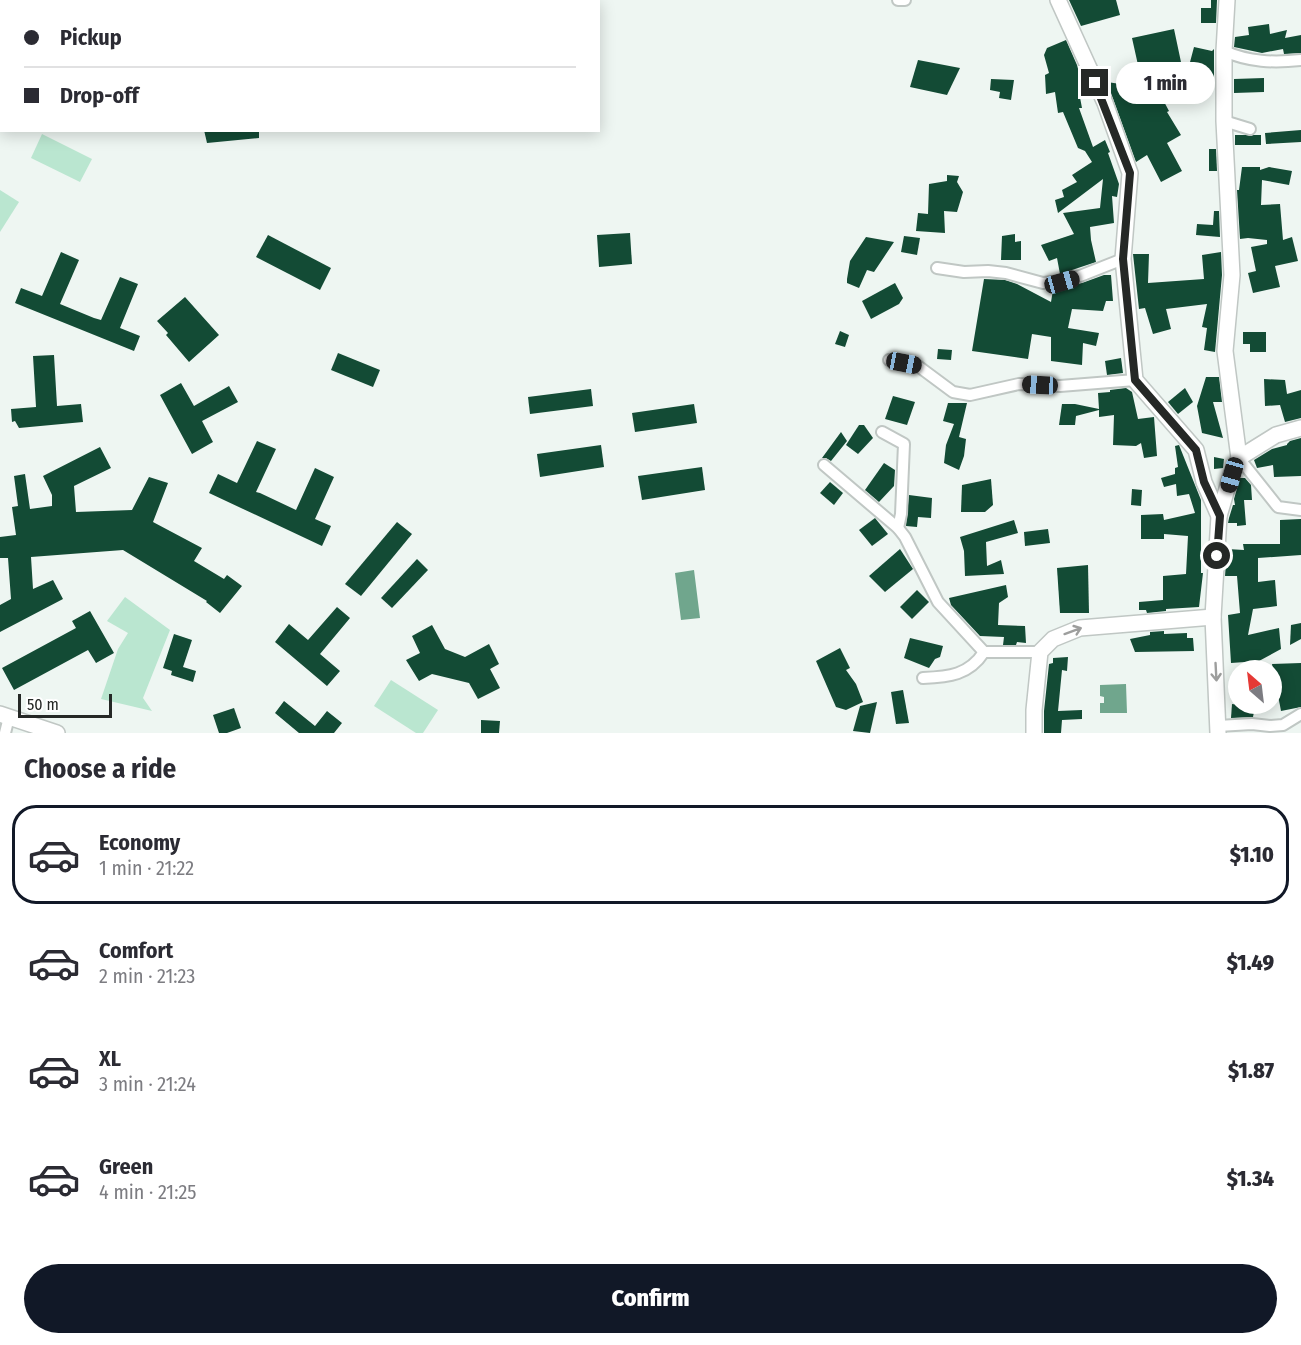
<!DOCTYPE html>
<meta charset="utf-8">
<style>
:root{--surface:#fff;--page:#f2f2f3;--text:#2b2b33;--muted:#7c7c81;--line:#e1e1e2;--accent:#111827}
body{margin:0;font-family:"Fira Sans Condensed",sans-serif;background:var(--page);color:var(--text);height:100vh;display:flex;flex-direction:column;font-size:22px;white-space:nowrap}
*{box-sizing:border-box;margin:0}
p{font-size:20px;color:var(--muted)}
.icon{flex:none;width:33px;height:33px;fill:none;stroke:currentColor;stroke-width:2;stroke-linecap:round;stroke-linejoin:round}
.map{position:relative;height:733px;overflow:hidden}
.panel{display:flex;flex-direction:column;background:var(--surface);flex:1}
.panel>*{flex:none}
.hud{position:absolute;left:0px;top:0px;width:600px;height:132px;box-shadow:0 3px 15px #0003;display:grid;align-content:center;height:132px;padding:0 24px;background:var(--surface)}
.needle{width:39px;rotate:332deg}
.tools{position:absolute;left:1228px;top:660px;display:grid;gap:12px}
.tools a{display:grid;place-items:center;width:54px;height:54px;border-radius:50%;background:var(--surface);box-shadow:0 3px 15px #0003;font-size:30px}
.scale{position:absolute;left:18px;bottom:15px;width:94px;box-sizing:border-box;padding-left:6px;border:3px solid #252826;border-top:0;font-size:16px;line-height:21px;white-space:nowrap;color:#252826;-webkit-text-stroke:4px #fff;paint-order:stroke}
.end{position:absolute;width:27px;height:27px;margin:-14px;border:8px solid #252826;background:#fff;box-shadow:0 0 0 3px #fff}
.from{border-radius:50%}
.bubble{position:absolute;height:42px;border-radius:21px;background:var(--surface);box-shadow:0 3px 15px #0003;font-size:20px;font-weight:800;line-height:42px;text-align:center}
.car{position:absolute;width:18px;height:36px;margin:-18px -9px;border-radius:8px;box-shadow:0 0 4px 2px #0007;background:linear-gradient(#222 24%,#8ab4d8 0 40%,#222 0 76%,#8ab4d8 0 86%,#222 0)}
.hud b{display:flex;align-items:center;gap:21px;height:57px;font-size:22px}
.hud b+b{border-top:2px solid var(--line)}
.hud i{width:15px;height:15px;background:var(--text)}
ul{padding:0;list-style:none}
li{display:flex;align-items:center;gap:18px;height:99px;margin:0 12px 9px;padding:0 12px;border:3px solid transparent;border-radius:24px}
li div{flex:1}
li b{display:block;font-size:22px}
li em{font-style:normal;font-weight:800}
li.current{border-color:var(--accent)}
li>.icon{width:54px;height:54px;stroke-width:1.5}
h2{padding:0 24px;font-size:27px;line-height:72px}
.button{display:flex;gap:12px;margin-top:auto;padding:12px 24px}
.button a{flex:1;height:69px;border-radius:36px;background:var(--accent);color:#fff;font-size:24px;font-weight:800;line-height:69px;text-align:center}
.map>svg:first-child{display:block}
.green{fill:#bae6d0}
.water{fill:#70a68d}
.building{fill:#134b35}
.lines{fill:none;stroke-linecap:round;stroke-linejoin:round}
.street-casing{stroke:#c0c7c4;stroke-width:14}
.secondary-casing{stroke:#c0c7c4;stroke-width:18}
.street{stroke:#fff;stroke-width:10}
.secondary{stroke:#fff;stroke-width:15}
.oneway{stroke:#9d9e9d}
.route{stroke:#252826;stroke-width:8}
</style>
<div class="map">
<svg width="1301" height="733" viewBox="0 0 1301 733">
<rect width="100%" height="100%" fill="#eef6f2"/>
<g class="green">
<path d="M42,134L92,159L80,182L31,158Z"/>
<path d="M0,190L19,202L0,232Z"/>
<path d="M125,597L170,630L143,698L152,711L101,699L118,649L128,633L107,621Z"/>
<path d="M391,680L438,710L423,733H416L374,706Z"/>
</g>
<g class="water">
<path d="M694,570L700,618L681,620L675,573Z"/>
<path d="M1126,684L1127,713H1100V703H1104V697L1100,696V685Z"/>
</g>
<g class="building">
<path d="M1069,0H1116L1120,15L1081,26Z"/>
<path d="M1211,0H1217L1216,23H1201V8H1211Z"/>
<path d="M1269,24L1270,34L1287,30L1285,38L1301,35V53L1284,54L1283,49L1262,53L1234,47L1235,37L1249,35L1248,27Z"/>
<path d="M1174,29L1185,81L1194,47L1212,51L1214,49V86L1186,83L1187,89L1161,96L1169,111L1167,112L1181,135L1167,143L1182,171L1161,182L1147,155L1136,162L1107,82L1127,85L1131,78L1140,74L1132,38Z"/>
<path d="M1066,40L1077,65L1081,80L1078,87L1082,108H1079L1093,147L1105,140L1110,152L1108,153L1119,184L1117,197L1112,196L1114,223L1090,227L1091,240L1096,262L1060,274L1057,258L1049,261L1041,245L1074,234L1063,213L1100,208L1103,179L1058,213L1055,200L1064,197L1062,190L1077,182L1072,175L1092,162L1085,151L1078,148L1063,112L1058,113L1055,92L1046,94L1045,75L1049,73L1044,55L1047,48Z"/>
<path d="M918,60L960,68L947,95L910,87Z"/>
<path d="M1264,78V92L1234,93V79Z"/>
<path d="M991,79L1014,80L1011,100L999,98L1000,92L990,90Z"/>
<path d="M204,130H259V138L207,143Z"/>
<path d="M1301,130V142L1266,144L1265,133Z"/>
<rect x="1235" y="135" width="26" height="10"/>
<path d="M1209,149H1216L1217,171H1209Z"/>
<path d="M1242,167H1260V170L1269,167L1292,171L1289,185L1262,180L1261,205L1280,204L1283,240L1292,237L1298,261L1275,266L1280,287L1253,293L1248,273L1256,271L1251,247L1267,244V240L1248,238L1240,239L1237,190H1239Z"/>
<path d="M947,175L959,176L957,182L963,192L957,212L944,211L945,233L916,231L918,213L928,214L929,184L947,181Z"/>
<path d="M1214,211H1219L1220,237L1196,235L1197,224L1213,225Z"/>
<path d="M630,233L632,264L599,267L597,235Z"/>
<path d="M1015,234V242L1021,241V260H1001L1002,236Z"/>
<path d="M268,235L331,268L320,290L256,257Z"/>
<path d="M904,236L920,238L917,255L901,252Z"/>
<path d="M866,237L894,242L874,272L867,270L859,288L847,283V279L850,261Z"/>
<path d="M61,252L79,260L60,304L94,318L101,320L120,277L138,284L120,328L140,336L134,351L15,303L21,288L42,296Z"/>
<path d="M1221,252L1222,275L1215,352L1204,350L1207,328L1202,327L1207,304L1166,309L1171,329L1153,334L1145,308L1139,309L1133,254H1149L1148,283L1204,279L1202,255Z"/>
<path d="M1104,275H1111L1113,301H1106L1103,311L1072,309L1068,328L1099,333L1096,346L1083,343L1082,365L1051,361V337L1032,334L1028,359L972,351L984,279L1005,280L1017,284L1051,302L1053,290L1082,283Z"/>
<path d="M895,283L903,298L899,304L871,319L862,301Z"/>
<path d="M185,297L219,335L189,362L166,335L168,333L157,321Z"/>
<path d="M840,331L849,335L845,347L835,344Z"/>
<path d="M1243,332H1266V352H1250V344H1243Z"/>
<path d="M938,349L952,350L951,360L937,359Z"/>
<path d="M338,353L380,370L373,387L331,370Z"/>
<path d="M54,355L57,406L81,404L83,422L19,428L15,421L12,422L11,409L36,407L33,356Z"/>
<path d="M1121,358L1123,373L1107,375L1105,361Z"/>
<path d="M1206,377H1219L1222,402H1213L1223,438L1202,433L1197,406Z"/>
<path d="M1264,379L1285,380L1287,394L1301,390V418L1285,422L1280,405L1265,406Z"/>
<path d="M181,383L194,406L229,386L238,402L202,421L213,442L192,454L160,395Z"/>
<path d="M1126,388L1132,392L1138,419L1154,417L1157,456L1144,458L1141,443L1136,446L1113,445L1114,415L1099,417V410L1076,416L1075,425H1059L1062,404H1075L1099,409L1098,393L1110,392V390Z"/>
<path d="M1185,388L1193,402L1178,414L1168,402Z"/>
<path d="M591,389L593,406L530,414L528,397Z"/>
<path d="M893,396L915,402L907,425L885,419Z"/>
<path d="M948,403H967L959,437L966,439L964,456L959,470L944,463L946,445L954,424L943,421Z"/>
<path d="M694,404L697,423L635,432L632,413Z"/>
<path d="M859,425H864L873,438L858,454L846,445Z"/>
<path d="M841,432L847,441L831,461L826,458H822Z"/>
<path d="M1301,438V476L1274,477L1273,465L1257,468L1254,460L1272,449L1287,445V444L1290,441Z"/>
<path d="M257,441L276,449L256,492L260,493L296,510L315,468L334,477L315,519L331,526L322,546L209,493L218,474L237,483Z"/>
<path d="M601,445L604,467L540,477L537,454Z"/>
<path d="M1179,445L1201,500V573H1203L1199,607L1166,609V611L1147,613L1146,610H1139V602L1163,600V576L1186,574L1188,536L1164,534V539H1141V515L1163,514L1164,520L1195,513L1189,494L1177,496L1176,484L1164,487L1161,478L1175,474V468L1178,467L1175,446Z"/>
<path d="M100,447L111,468L74,486L76,512L132,510L149,477L168,483L153,522L202,548L194,561L224,579L227,575L242,586L220,613L206,602L207,601L123,550L31,557L33,589L53,580L63,599L0,632V605L11,599L8,558H0V537L16,535L12,507L18,506L14,476L25,474L30,509L52,506V495L43,476Z"/>
<path d="M1214,457L1224,459L1223,468L1214,469Z"/>
<path d="M884,463L895,470L894,486L879,502L865,490Z"/>
<path d="M702,467L705,490L642,500L638,476Z"/>
<path d="M1240,478H1245L1251,485L1252,500H1244L1246,525L1237,526V523H1228L1229,518L1233,505H1235L1234,499Z"/>
<path d="M991,479L993,505L985,512H961L962,485Z"/>
<path d="M830,482L843,493L834,505L820,493Z"/>
<path d="M1132,489L1142,490L1141,506L1131,505Z"/>
<path d="M909,495L932,498L931,518L918,517L917,527L906,526Z"/>
<path d="M875,518L888,534L872,546L859,530Z"/>
<path d="M1301,519V555L1258,558V582L1275,580L1277,606L1253,609L1248,635L1279,628L1281,649L1259,661L1231,663L1228,615L1240,613L1237,576H1225L1227,549L1244,550L1243,544H1280V520Z"/>
<path d="M1014,520L1018,533L986,542L987,566L1001,560L1004,574L965,576L964,551L960,537Z"/>
<path d="M397,522L412,534L361,596L345,584Z"/>
<path d="M1048,529L1050,543L1025,546L1024,532Z"/>
<path d="M900,549L913,569L885,592L869,576Z"/>
<path d="M417,559L428,570L392,608L381,598Z"/>
<path d="M1088,565L1089,613H1060L1057,568Z"/>
<path d="M1006,585L1008,597L999,603L998,625L1025,626L1026,643L1017,642L1016,645H1003L1004,637L980,636L951,605L949,598Z"/>
<path d="M917,590L929,602L912,619L900,607Z"/>
<path d="M337,607L350,618L320,654L340,671L327,686L275,642L289,624L308,640Z"/>
<path d="M90,611L114,653L96,663L88,650L14,690L2,668L76,628L72,621Z"/>
<path d="M1301,623V639L1290,645L1291,625Z"/>
<path d="M432,625L445,649L465,657L489,644L499,664L490,669L500,688L478,699L469,683L432,674L419,681L406,660L420,653L412,636Z"/>
<path d="M1164,631V634L1187,633V638H1193L1194,651L1135,652L1130,639L1150,635V632Z"/>
<path d="M174,634L192,640L183,667L196,671L193,682L171,675L172,671L163,668Z"/>
<path d="M910,638L943,646L940,657L935,659L929,668L904,658Z"/>
<path d="M840,648L850,668L846,670L856,684L863,702L846,710L836,707L816,661Z"/>
<path d="M1068,657L1067,671L1062,670L1058,711L1082,710V719L1062,720L1061,733H1044V711L1049,664L1053,663V658Z"/>
<path d="M1301,663V707L1281,711L1272,664Z"/>
<path d="M903,690L909,723L896,724L891,692Z"/>
<path d="M284,701L315,726L327,711L342,723L334,733H299L275,713Z"/>
<path d="M877,702L870,733L853,731L860,706Z"/>
<path d="M1232,704L1255,707L1253,717L1231,718Z"/>
<path d="M234,708L241,728L227,733H219L213,715Z"/>
<path d="M481,720L500,721L499,733H481Z"/>
</g>
<g class="lines">
<g class="street-casing">
<g id="street">
<path d="M898,0H905"/>
<path d="M1224,51C1249,62 1273,63 1301,60"/>
<path d="M1224,121L1250,129"/>
<path d="M937,268L964,272L988,271L1006,273L1043,283L1062,281L1080,276L1123,259"/>
<path d="M889,360L918,366L953,392L970,395L1019,384L1060,386L1135,380"/>
<path d="M882,432L904,444L901,514L898,528"/>
<path d="M1239,458L1278,507L1301,510"/>
<path d="M824,465L898,528L905,537L938,602L984,652H1040"/>
<path d="M923,678C949,677 969,675 984,652"/>
<path d="M1218,726L1252,724L1270,726L1283,725L1301,714"/>
<path d="M5,733L9,717"/>
</g>
</g>
<g class="secondary-casing">
<g id="secondary">
<path d="M1058,0L1105,103L1130,173L1123,259L1135,380L1196,450L1204,482L1219,516L1213,617L1218,733"/>
<path d="M1239,458L1276,435L1301,428"/>
<path d="M1219,516L1231,475L1239,458L1225,351L1232,275L1224,121V51L1227,0"/>
<path d="M0,714L57,733"/>
<path d="M1034,733V710L1040,652L1053,639L1080,628L1213,617"/>
</g>
</g>
<use href="#street" class="street"/>
<use href="#secondary" class="secondary"/>
</g>
<defs><path id="oneway-shaft" d="M-6 0H5M1.5-3L5.5 0L1.5 3" fill="none" stroke-width="1.6" stroke-linecap="round" stroke-linejoin="round" transform="scale(1.5)"/></defs>
<g class="oneway">
<use href="#oneway-shaft" transform="translate(1073 631) rotate(-20)"/>
<use href="#oneway-shaft" transform="translate(1216 672) rotate(87)"/>
</g>
<g class="lines">
<path class="route" d="M1095,83L1130,173L1123,259L1135,380L1196,450L1204,482L1220,516L1217,556"/>
</g>
</svg>
<div class="tools">
<a><svg class="needle" viewBox="-14 -14 28 28"><path d="M0-13l5 13h-10z" fill="#e53935"/><path d="M0 13l5-13h-10z" fill="#7c7c81"/></svg></a>
</div>
<div class="scale">50 m</div>
<i class="end from" style="left:1217px;top:556px"></i>
<i class="end" style="left:1095px;top:83px"></i>
<div class="bubble" style="left:1116px;top:62px;width:99px">1 min</div>
<i class="car" style="left:1062px;top:282px;rotate:74deg"></i>
<i class="car" style="left:904px;top:363px;rotate:101deg"></i>
<i class="car" style="left:1040px;top:385px;rotate:273deg"></i>
<i class="car" style="left:1232px;top:475px;rotate:196deg"></i>
<div class="hud">
<b><i class="from"></i>Pickup</b>
<b><i></i>Drop-off</b>
</div>
</div>
<section class="panel">
<h2>Choose a ride</h2>
<ul>
<li class="current"><svg class="icon" aria-label="car" viewBox="0 0 24 24"><path d="M5 17H2v-5l4-1 3-4h7l3 4 3 1v5h-3M9 17h6M6 11h13"/><circle cx="7" cy="17" r="2"/><circle cx="17" cy="17" r="2"/></svg><div><b>Economy</b><p>1 min · 21:22</p></div><em>$1.10</em></li>
<li><svg class="icon" aria-label="car" viewBox="0 0 24 24"><path d="M5 17H2v-5l4-1 3-4h7l3 4 3 1v5h-3M9 17h6M6 11h13"/><circle cx="7" cy="17" r="2"/><circle cx="17" cy="17" r="2"/></svg><div><b>Comfort</b><p>2 min · 21:23</p></div><em>$1.49</em></li>
<li><svg class="icon" aria-label="car" viewBox="0 0 24 24"><path d="M5 17H2v-5l4-1 3-4h7l3 4 3 1v5h-3M9 17h6M6 11h13"/><circle cx="7" cy="17" r="2"/><circle cx="17" cy="17" r="2"/></svg><div><b>XL</b><p>3 min · 21:24</p></div><em>$1.87</em></li>
<li><svg class="icon" aria-label="car" viewBox="0 0 24 24"><path d="M5 17H2v-5l4-1 3-4h7l3 4 3 1v5h-3M9 17h6M6 11h13"/><circle cx="7" cy="17" r="2"/><circle cx="17" cy="17" r="2"/></svg><div><b>Green</b><p>4 min · 21:25</p></div><em>$1.34</em></li>
</ul>
<div class="button"><a>Confirm</a></div>
</section>
